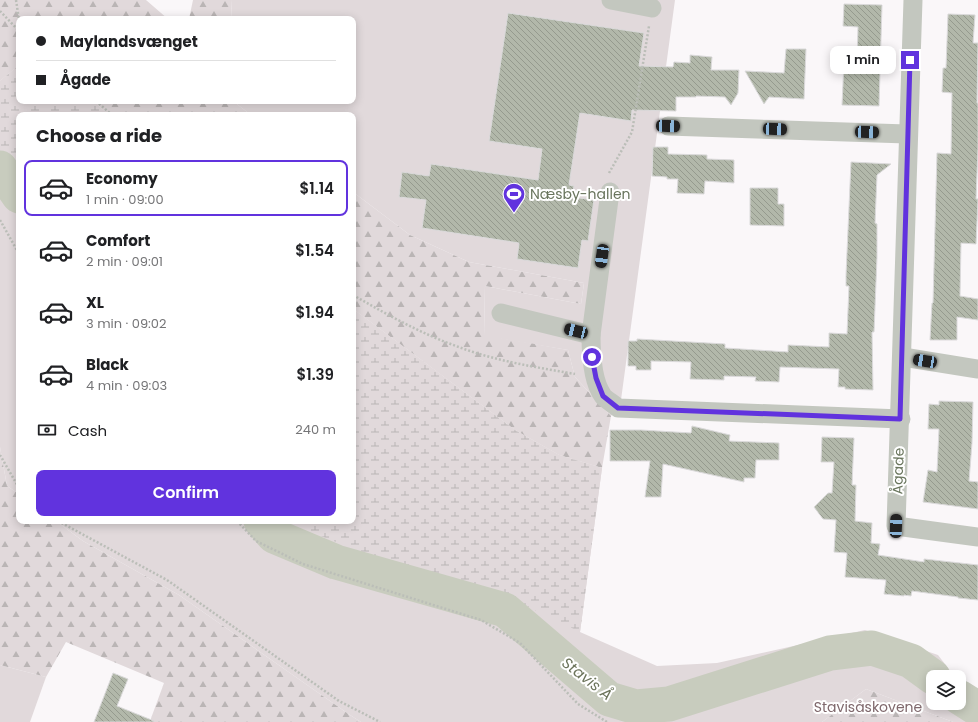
<!DOCTYPE html>
<meta charset="utf-8">
<style>
:root{--surface:#fff;--page:#f2f2f2;--text:#202124;--muted:#757577;--line:#e0e0e0;--accent:#6133de}
body{margin:0;font-family:Poppins,sans-serif;background:var(--page);color:var(--text);height:100vh;display:flex;flex-direction:column;font-size:15px;white-space:nowrap}
*{box-sizing:border-box;margin:0}
p{font-size:13px;color:var(--muted)}
.icon{flex:none;width:22px;height:22px;fill:none;stroke:currentColor;stroke-width:2;stroke-linecap:round;stroke-linejoin:round}
.map{position:relative;flex:1;overflow:hidden}
.side{position:absolute;left:16px;top:112px;width:340px;height:412px;display:flex;flex-direction:column;background:var(--surface);border-radius:8px;box-shadow:0 2px 10px #0003}
.side>*{flex:none}
.hud{position:absolute;left:16px;top:16px;width:340px;height:88px;border-radius:8px;box-shadow:0 2px 10px #0003;display:grid;align-content:center;height:88px;padding:0 20px;background:var(--surface)}
.controls{position:absolute;left:926px;top:670px;display:grid;gap:8px}
.controls a{display:grid;place-items:center;width:40px;height:40px;border-radius:8px;background:var(--surface);box-shadow:0 2px 10px #0003;font-size:20px}
.end{position:absolute;width:18px;height:18px;margin:-9px;border:5px solid #6133de;background:#fff;box-shadow:0 0 0 2px #fff}
.from{border-radius:50%}
.bubble{position:absolute;height:28px;border-radius:8px;background:var(--surface);box-shadow:0 2px 10px #0003;font-size:13px;font-weight:600;line-height:28px;text-align:center}
.car{position:absolute;width:12px;height:24px;margin:-12px -6px;border-radius:5px;box-shadow:0 0 3px 1px #0007;background:linear-gradient(#222 24%,#8ab4d8 0 40%,#222 0 76%,#8ab4d8 0 86%,#222 0)}
.hud b{display:flex;align-items:center;gap:14px;height:38px;font-size:15px}
.hud b+b{border-top:1px solid var(--line)}
.hud i{width:10px;height:10px;background:var(--text)}
ul{padding:0;list-style:none}
li{display:flex;align-items:center;gap:12px;height:56px;margin:0 8px 6px;padding:0 12px;border:2px solid transparent;border-radius:8px}
li div{flex:1}
li b{display:block;font-size:15px}
li em{font-style:normal;font-weight:600}
li.current{border-color:var(--accent)}
li>.icon{width:36px;height:36px;stroke-width:1.5}
h2{padding:0 20px;font-size:18px;line-height:48px}
.pay{display:flex;align-items:center;gap:10px;height:44px;padding:0 20px;font-size:15px}
.pay p{margin-inline-start:auto}
.button{display:flex;gap:8px;margin-top:auto;padding:8px 20px}
.button a{flex:1;height:46px;border-radius:8px;background:var(--accent);color:#fff;font-size:16px;font-weight:600;line-height:46px;text-align:center}
.map>svg:first-child{display:block}
.green{fill:#e1d9db}
.forest{fill:url(#forest-firs)}
.wetland{fill:url(#wetland-marsh)}
.lines{fill:none;stroke-linecap:round;stroke-linejoin:round}
.river{stroke:#c8ccbe;stroke-width:35}
.building{fill:url(#building-back-hatch);stroke:#dbdadb}
.path{stroke:#bbbeb8;stroke-width:2.5;stroke-dasharray:2 2;stroke-linecap:butt}
.minor{stroke:#c3c7bf;stroke-width:19}
.route{stroke:#6133de;stroke-width:5}
.labels{text-anchor:middle;stroke-width:4;stroke-linejoin:round;paint-order:stroke}
.poi-label{font-size:14px;fill:#69755d;stroke:#fff;text-anchor:start}
.street-label{font-size:14px;fill:#69755d;stroke:#fff}
.park-label{font-size:14px;fill:#7f686c;stroke:#fff}
.water-label{font-size:15px;font-style:italic;fill:#6c745b;stroke:#fff}
</style>
<div class="map">
<svg width="978" height="722" viewBox="0 0 978 722">
<defs>
<pattern id="forest-firs" width="22" height="20" patternUnits="userSpaceOnUse"><rect width="22" height="20" fill="#e1d9db"/><path d="M5 1l3.5 6h-7zM16 11l3.5 6h-7z" fill="#bab5b5"/></pattern>
<pattern id="wetland-marsh" width="20" height="14" patternUnits="userSpaceOnUse"><rect width="20" height="14" fill="#e1d9db"/><path d="M1 5h8M5 5V1M11 12h8M15 12V8" fill="none" stroke="#bab5b5"/></pattern>
<pattern id="building-back-hatch" width="6" height="6" patternUnits="userSpaceOnUse"><rect width="6" height="6" fill="#b2b8aa"/><path d="M-1 5l2 2M0 0l6 6M5-1l2 2" fill="none" stroke="#959a8e"/></pattern>
</defs>
<rect width="100%" height="100%" fill="#faf7f9"/>
<g class="green">
<path d="M232,0H675L621,400L611,416L575,377L568,350L484,336L485,286L581,304L584,283L469,262L410,235L353,192V115H251L233,101H353V19H231Z"/>
<path d="M19,65V101H93L109,115H19V494L7,486L0,447V81Z"/>
<path d="M353,309L515,430L559,455L602,468L580,632L657,666L717,663L865,630L938,655L955,677H933V703H959V682L963,687L978,691V722H953L866,689L822,722H361L350,715L179,595L83,541L56,521H353Z"/>
<path d="M0,665L46,677L30,722H0Z"/>
</g>
<g class="forest">
<path d="M0,0H146L168,19H19V65L0,81Z"/>
<path d="M193,0H232L231,19H189Z"/>
<path d="M93,101H233L251,115H109Z"/>
<path d="M353,192L410,235L469,262L584,283L581,304L485,286L484,335L568,350L575,377L611,416L602,468L559,455L515,430L353,309Z"/>
<path d="M0,447L7,486L19,494V521H56L83,541L179,595L350,715L361,722H152L150,721L164,683L66,642L46,677L0,665Z"/>
<path d="M866,689L953,722H822Z"/>
</g>
<g class="wetland">
<path d="M19,65V101H93L109,115H19V180L11,166L0,152V81Z"/>
<path d="M353,309L515,430L559,455L602,468L580,632L504,595L398,566L300,528L292,521H353Z"/>
</g>
<g class="lines">
<g class="river">
<path d="M0,168L19,196"/>
<path d="M261,521L274,536L336,562L505,610L609,699L636,707L669,704L830,653L872,648L911,661L933,677"/>
<path d="M959,697L978,709"/>
</g>
</g>
<g class="building">
<path d="M844,4L882,5L879,106L842,105L844,62H857L858,27L843,26Z"/>
<path d="M508,13L644,33L639,66L673,67L674,62L690,63V55L712,57L711,70H739L738,93L731,105L725,97L696,96V97H676V111L632,110L631,121L580,113L569,185L574,186L572,197L594,200L588,241L582,240L578,268L517,259L519,243L422,228L426,200L399,197L402,172L429,176L431,164L538,180L542,149L489,141Z"/>
<path d="M948,14L975,15L973,43H978L977,103H978V148L976,199H978L976,244L961,243L960,296L978,299V320L957,317V340H930L932,303H933L937,153L951,154L952,93L942,92L943,68H946Z"/>
<path d="M786,49H806L804,99L769,97L764,104L745,71L784,73Z"/>
<path d="M653,147H668V154L707,155V159L734,160V183L705,181L704,194L677,193L678,179H667V177L652,176Z"/>
<path d="M851,162L891,164L877,175L875,223L877,224V257L874,332H872L873,390L845,389V387H838L839,369L780,367L779,382L755,381L756,377L724,376V380L690,379L691,362L651,361V370H636V366H628V341H637V339L725,344V348L788,352V345L829,347V333L847,334L849,286H846V275Z"/>
<path d="M750,188H778V204H784V226L750,225Z"/>
<path d="M939,401L973,402L972,443L969,481L978,482V509L923,502L928,470L937,472L939,429H928L929,404L939,405Z"/>
<path d="M692,426L730,435L729,441L779,443V460H756L755,478H744V482L663,464L661,497H645L650,461H610V430H641L691,433Z"/>
<path d="M822,437L854,438L852,485H856L855,521L872,523L871,543L880,544L878,555L924,562V559L978,565V600L958,598V597L912,591L911,596L904,595V596L884,594L886,580L845,577L847,553L834,552L836,520L823,519L814,507L828,493H832L834,462H821Z"/>
<path d="M113,673L128,679L117,706L154,721V722H94Z"/>
</g>
<g class="lines">
<g class="path">
<path d="M16,0L19,20"/>
<path d="M0,11L19,31"/>
<path d="M96,101L112,115"/>
<path d="M609,173L632,132L649,26"/>
<path d="M0,220L19,254"/>
<path d="M353,295C386,314 420,333 456,346C495,361 535,367 575,374"/>
<path d="M0,455L19,488"/>
<path d="M58,521L167,580L339,701L380,722"/>
<path d="M237,521L256,541L303,564L481,620L520,643L578,704L607,722"/>
</g>
<g class="minor">
<path d="M611,0L652,8"/>
<path d="M913,0C906,175 903,351 896,526L978,537"/>
<path d="M668,126L907,134"/>
<path d="M610,192L591,335C591,353 592,381 603,396C606,400 614,404 618,408L901,419"/>
<path d="M501,313L591,335"/>
<path d="M903,357L978,369"/>
</g>
</g>
<g class="lines">
<path class="route" d="M592,357L596,378L603,396L618,408L900,419L910,60"/>
</g>
<defs>
<g id="stadium-pin" transform="scale(1.15)"><path d="M0 17L-7.5 6A9.5 9.5 0 1 1 7.5 6Z" fill="#6133de" stroke="#fff"/><path d="M0-5a6.5 5 0 1 0 0 10a6.5 5 0 1 0 0-10ZM-3.5-1.8h7v3.6h-7Z" fill="#fff"/></g>
</defs>
<g fill-rule="evenodd">
<use href="#stadium-pin" x="514" y="194"/>
</g>
<g class="labels">
<g class="poi-label">
<text x="530" y="199">Næsby-hallen</text>
</g>
<g class="street-label">
<text transform="translate(898 471) rotate(-88)" y="5">Ågade</text>
</g>
<g class="park-label">
<text x="868" y="712">Stavisåskovene</text>
</g>
<g class="water-label">
<text transform="translate(587 679) rotate(38)" y="5">Stavis Å</text>
</g>
</g>
</svg>
<div class="controls">
<a><svg class="icon" aria-label="layers" viewBox="0 0 24 24"><path d="M12 4l9 5-9 5-9-5zM3 14l9 5 9-5"/></svg></a>
</div>
<i class="end from" style="left:592px;top:357px"></i>
<i class="end" style="left:910px;top:60px"></i>
<div class="bubble" style="left:830px;top:46px;width:66px">1 min</div>
<i class="car" style="left:668px;top:126px;rotate:92deg"></i>
<i class="car" style="left:775px;top:129px;rotate:92deg"></i>
<i class="car" style="left:867px;top:132px;rotate:92deg"></i>
<i class="car" style="left:602px;top:256px;rotate:188deg"></i>
<i class="car" style="left:576px;top:331px;rotate:284deg"></i>
<i class="car" style="left:925px;top:361px;rotate:279deg"></i>
<i class="car" style="left:896px;top:526px;rotate:2deg"></i>
<div class="hud">
<b><i class="from"></i>Maylandsvænget</b>
<b><i></i>Ågade</b>
</div>
<section class="side">
<h2>Choose a ride</h2>
<ul>
<li class="current"><svg class="icon" aria-label="car" viewBox="0 0 24 24"><path d="M5 17H2v-5l4-1 3-4h7l3 4 3 1v5h-3M9 17h6M6 11h13"/><circle cx="7" cy="17" r="2"/><circle cx="17" cy="17" r="2"/></svg><div><b>Economy</b><p>1 min · 09:00</p></div><em>$1.14</em></li>
<li><svg class="icon" aria-label="car" viewBox="0 0 24 24"><path d="M5 17H2v-5l4-1 3-4h7l3 4 3 1v5h-3M9 17h6M6 11h13"/><circle cx="7" cy="17" r="2"/><circle cx="17" cy="17" r="2"/></svg><div><b>Comfort</b><p>2 min · 09:01</p></div><em>$1.54</em></li>
<li><svg class="icon" aria-label="car" viewBox="0 0 24 24"><path d="M5 17H2v-5l4-1 3-4h7l3 4 3 1v5h-3M9 17h6M6 11h13"/><circle cx="7" cy="17" r="2"/><circle cx="17" cy="17" r="2"/></svg><div><b>XL</b><p>3 min · 09:02</p></div><em>$1.94</em></li>
<li><svg class="icon" aria-label="car" viewBox="0 0 24 24"><path d="M5 17H2v-5l4-1 3-4h7l3 4 3 1v5h-3M9 17h6M6 11h13"/><circle cx="7" cy="17" r="2"/><circle cx="17" cy="17" r="2"/></svg><div><b>Black</b><p>4 min · 09:03</p></div><em>$1.39</em></li>
</ul>
<div class="pay"><svg class="icon" aria-label="cash" viewBox="0 0 24 24"><path d="M3 7h18v10H3z"/><circle cx="12" cy="12" r="2"/></svg>Cash<p>240 m</p></div>
<div class="button"><a>Confirm</a></div>
</section>
</div>
